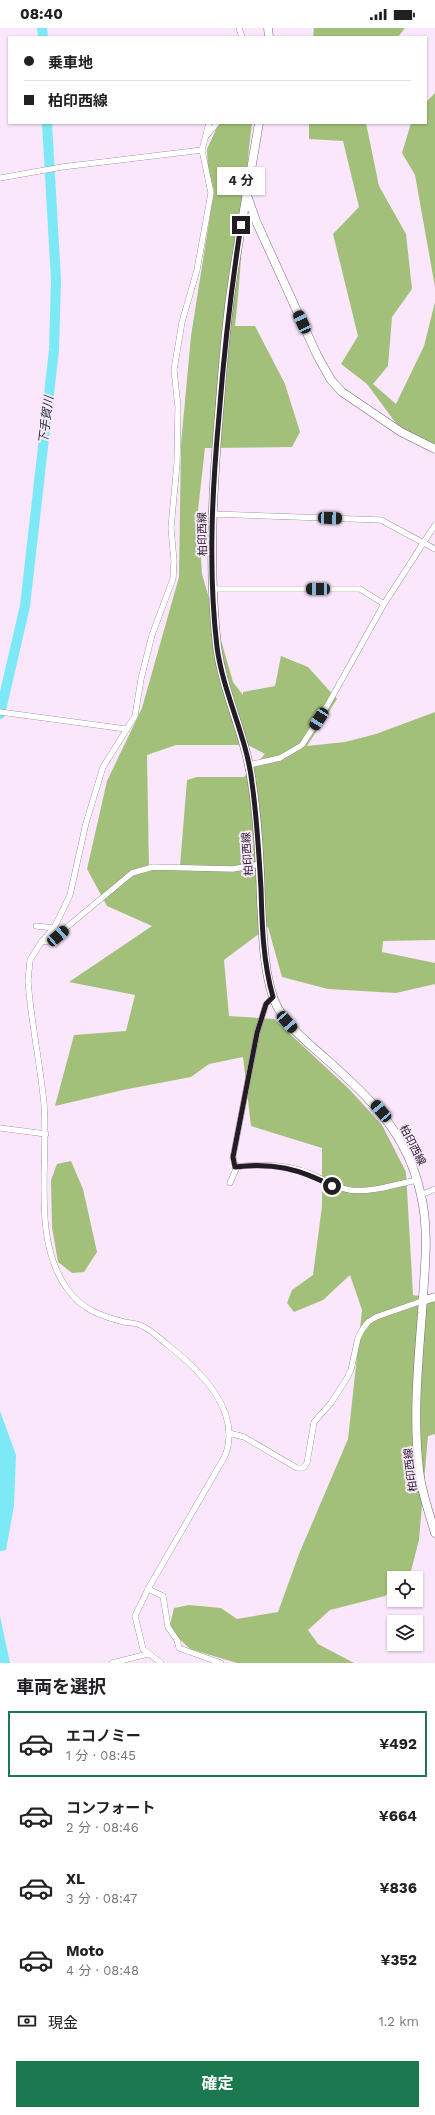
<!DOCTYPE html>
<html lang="ja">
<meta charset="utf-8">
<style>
:root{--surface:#fff;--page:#f6f6f6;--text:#202124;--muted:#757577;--line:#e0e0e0;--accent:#1c794f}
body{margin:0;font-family:"Work Sans","Noto Sans JP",sans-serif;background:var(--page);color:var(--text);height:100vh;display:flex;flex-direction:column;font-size:15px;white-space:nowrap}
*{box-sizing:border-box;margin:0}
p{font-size:13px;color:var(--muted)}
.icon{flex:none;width:22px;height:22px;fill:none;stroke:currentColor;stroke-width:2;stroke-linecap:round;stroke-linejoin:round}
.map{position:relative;height:1635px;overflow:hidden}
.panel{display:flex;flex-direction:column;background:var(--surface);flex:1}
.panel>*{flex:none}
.guide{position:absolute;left:8px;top:8px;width:419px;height:88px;border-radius:0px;box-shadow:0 1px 3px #0004;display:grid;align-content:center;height:88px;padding:0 16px;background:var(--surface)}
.fabs{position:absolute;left:387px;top:1543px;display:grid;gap:8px}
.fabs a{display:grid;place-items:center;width:36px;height:36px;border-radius:0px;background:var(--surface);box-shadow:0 1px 3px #0004;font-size:20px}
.end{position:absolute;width:18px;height:18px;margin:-9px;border:5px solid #231c24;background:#fff;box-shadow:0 0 0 2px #fff}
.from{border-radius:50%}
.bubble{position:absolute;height:28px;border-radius:0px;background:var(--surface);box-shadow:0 1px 3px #0004;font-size:13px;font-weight:700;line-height:28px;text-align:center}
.car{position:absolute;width:12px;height:24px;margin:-12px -6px;border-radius:5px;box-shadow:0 0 3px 1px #0007;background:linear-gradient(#222 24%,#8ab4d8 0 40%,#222 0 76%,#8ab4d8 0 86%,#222 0)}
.guide b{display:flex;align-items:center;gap:14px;height:38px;font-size:15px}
.guide b+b{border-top:1px solid var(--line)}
.guide i{width:10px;height:10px;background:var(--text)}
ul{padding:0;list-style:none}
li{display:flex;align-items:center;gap:12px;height:66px;margin:0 8px 6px;padding:0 8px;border:2px solid transparent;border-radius:0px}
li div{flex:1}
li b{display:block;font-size:15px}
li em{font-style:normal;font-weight:700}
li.selected{border-color:var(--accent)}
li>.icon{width:36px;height:36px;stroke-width:1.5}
h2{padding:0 16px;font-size:18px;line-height:48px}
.pay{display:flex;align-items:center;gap:10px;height:44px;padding:0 16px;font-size:15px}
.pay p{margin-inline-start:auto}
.cta{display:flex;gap:8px;margin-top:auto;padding:8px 16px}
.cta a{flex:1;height:46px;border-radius:0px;background:var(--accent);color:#fff;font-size:16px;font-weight:700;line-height:46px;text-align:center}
.status{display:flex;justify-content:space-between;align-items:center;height:28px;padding:0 20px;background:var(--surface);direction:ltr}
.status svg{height:11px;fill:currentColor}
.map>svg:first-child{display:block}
.forest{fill:#a2c079;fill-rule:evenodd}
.water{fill:#7de8f6}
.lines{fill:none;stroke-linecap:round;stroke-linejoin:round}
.river{stroke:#7de8f6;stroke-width:10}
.street-casing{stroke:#7a697b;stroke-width:6}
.secondary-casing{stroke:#7a697b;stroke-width:9}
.street{stroke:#fff;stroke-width:5.5}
.secondary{stroke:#fff;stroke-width:8}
.route{stroke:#231c24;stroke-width:5}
.labels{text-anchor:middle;stroke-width:4;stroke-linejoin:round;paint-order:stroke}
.street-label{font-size:11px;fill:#231c24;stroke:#fae7fc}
.water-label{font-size:12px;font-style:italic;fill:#192d2f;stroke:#fae7fc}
</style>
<div class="status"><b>08:40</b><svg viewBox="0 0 49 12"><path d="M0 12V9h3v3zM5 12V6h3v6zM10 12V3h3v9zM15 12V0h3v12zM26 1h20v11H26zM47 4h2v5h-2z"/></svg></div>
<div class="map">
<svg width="435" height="1635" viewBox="0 0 435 1635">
<rect width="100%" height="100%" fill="#fae7fc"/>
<g class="forest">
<path d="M314,0H405L398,9H313Z"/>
<path d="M435,65V259L415,147L402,125L411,95H426V74Z"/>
<path d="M219,95H252C243,163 243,231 235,298H255L285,356L300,404L292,419L205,420L198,482L202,546L233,654L243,667V664L275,658L281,628L308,639L337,671L307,718L345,714L376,706L435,684V912L383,913L382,924L435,935V956L396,965L328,961L282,949L268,899L224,932L229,988L274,991L349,1061L382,1097L406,1144L413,1267L435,1271V1406L428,1408L419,1512L411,1543L403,1550H394V1559L385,1568L330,1582L308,1602L318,1616L354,1635H237L190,1621L169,1601L174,1580L189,1577L221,1580L237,1591L278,1584L299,1526L348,1411L362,1282L350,1247L323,1272L294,1284L287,1275L292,1262L313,1247L322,1178V1120L251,1098L243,1029L209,1036L191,1049L123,1062L55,1078L74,1007L126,1003L135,967L69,954L152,898L107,878L87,841L107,753L142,680L179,549L181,416L191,308L214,162L208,146L207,121ZM176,717H248L265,726L244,749H197L187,752L180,838L149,841L147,727Z"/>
<path d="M309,95H366L379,158L406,206L412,261L392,289L388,338L373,356L396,376L424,318L435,274V417L398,398L367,356L341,336L358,308L333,206L359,179L343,113L309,111Z"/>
<path d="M71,1133L83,1161L97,1224L84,1244L72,1245L58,1234L52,1199L51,1152L57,1136Z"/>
</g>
<g class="water">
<path d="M0,1383L16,1427L14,1478L6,1522L0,1523Z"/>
<path d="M0,1588L10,1635H0Z"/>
</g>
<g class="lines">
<g class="river">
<path d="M42,0L43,9"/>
<path d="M0,686L25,578L54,322L56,252L47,95"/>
</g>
<g class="street-casing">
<g id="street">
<path d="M239,0L242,9"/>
<path d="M207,107L217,95"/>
<path d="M0,150L62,139L202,122"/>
<path d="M212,486L381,492L435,521"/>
<path d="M214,561H360L384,576"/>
<path d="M0,684L126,701"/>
<path d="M249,737L280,730L302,717L327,678L384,576L435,497"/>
<path d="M36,898L54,900"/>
<path d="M42,913L49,914L132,845L153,839L233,841L260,836"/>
<path d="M0,1100L46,1106"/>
<path d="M235,1139C260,1136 288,1136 311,1146C324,1152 336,1160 350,1162C372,1165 396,1156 417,1152"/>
<path d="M230,1155L236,1141L233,1129L257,1005L266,976L273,969"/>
<path d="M421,1167L435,1161"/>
<path d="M229,1405L244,1409L297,1440H303L307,1435L314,1394L331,1375L347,1350L351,1342L358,1310L362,1302L368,1294L376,1289L422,1273"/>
<path d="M148,1561L163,1568L168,1599L177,1612L179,1620L221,1635"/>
<path d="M112,1635L148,1626"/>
<path d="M161,1635L143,1621L135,1588L148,1561L225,1428C242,1384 201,1343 169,1318C160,1311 152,1302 142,1298C137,1295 130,1295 124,1294C101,1288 83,1282 68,1262C31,1213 49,1133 44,1076C40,1034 31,994 28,953L30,932L42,913L54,900L70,867L86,795L103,739L135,688L141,651L152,607L173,551L174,533L171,500L177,435L178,379L174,342L182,294L197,242L211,165L202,122L209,95"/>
</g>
</g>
<g class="secondary-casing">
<g id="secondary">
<path d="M268,0L269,9"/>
<path d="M259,95C250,149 240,202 232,256C226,295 223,335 220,374C213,455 208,537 217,618C223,665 246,708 252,755C258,794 260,834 261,873C263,905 263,938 273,969C282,995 305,1012 325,1030C371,1071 407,1104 421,1167C430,1206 424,1245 422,1285C418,1336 413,1390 419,1441C421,1463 429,1484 435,1505"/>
<path d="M248,170L256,193L317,327L331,352L342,364L401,404L435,421"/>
<path d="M422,1273L435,1269"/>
</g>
</g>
<use href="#street" class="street"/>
<use href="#secondary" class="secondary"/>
</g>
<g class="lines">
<path class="route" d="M241,197C231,261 224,324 219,388C212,464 208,542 217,619C223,665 247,709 252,755C257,790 259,826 261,861C262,897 263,934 273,969L266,976L257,1005L233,1129L235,1139C272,1134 300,1141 332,1158"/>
</g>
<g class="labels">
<g class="street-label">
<text transform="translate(202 506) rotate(-91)" y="4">柏印西線</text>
<text transform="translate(247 826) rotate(-94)" y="4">柏印西線</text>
<text transform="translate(413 1117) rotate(63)" y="4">柏印西線</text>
<text transform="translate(410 1442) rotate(-97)" y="4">柏印西線</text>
</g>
<g class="water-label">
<text transform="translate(46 392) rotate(-83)" y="4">下手賀川</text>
</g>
</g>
</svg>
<div class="fabs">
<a><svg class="icon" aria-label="locate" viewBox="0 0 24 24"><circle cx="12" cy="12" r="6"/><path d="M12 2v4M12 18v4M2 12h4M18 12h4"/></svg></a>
<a><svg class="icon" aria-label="layers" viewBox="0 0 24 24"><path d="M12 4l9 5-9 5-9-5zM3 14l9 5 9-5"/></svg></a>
</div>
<i class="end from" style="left:332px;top:1158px"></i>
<i class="end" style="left:241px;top:197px"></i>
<div class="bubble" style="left:217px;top:139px;width:48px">4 分</div>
<i class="car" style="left:302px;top:294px;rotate:335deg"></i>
<i class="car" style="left:330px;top:490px;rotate:92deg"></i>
<i class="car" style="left:318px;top:561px;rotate:270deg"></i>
<i class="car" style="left:319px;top:691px;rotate:213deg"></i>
<i class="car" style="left:58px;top:908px;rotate:49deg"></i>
<i class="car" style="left:287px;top:994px;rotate:139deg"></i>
<i class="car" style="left:381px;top:1083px;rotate:320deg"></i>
<div class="guide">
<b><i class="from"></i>乗車地</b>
<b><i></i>柏印西線</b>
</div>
</div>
<section class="panel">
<h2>車両を選択</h2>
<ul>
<li class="selected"><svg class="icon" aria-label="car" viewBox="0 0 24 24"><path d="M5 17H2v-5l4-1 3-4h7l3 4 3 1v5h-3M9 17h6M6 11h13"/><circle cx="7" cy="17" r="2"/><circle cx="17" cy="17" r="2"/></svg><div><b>エコノミー</b><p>1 分 · 08:45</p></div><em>¥492</em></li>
<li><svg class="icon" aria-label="car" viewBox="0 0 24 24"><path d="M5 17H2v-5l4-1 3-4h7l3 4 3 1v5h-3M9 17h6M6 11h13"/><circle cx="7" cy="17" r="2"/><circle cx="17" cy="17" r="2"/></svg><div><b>コンフォート</b><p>2 分 · 08:46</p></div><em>¥664</em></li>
<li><svg class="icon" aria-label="car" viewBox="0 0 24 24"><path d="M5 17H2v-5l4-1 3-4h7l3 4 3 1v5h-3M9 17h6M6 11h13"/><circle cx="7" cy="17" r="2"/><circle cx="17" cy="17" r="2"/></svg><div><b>XL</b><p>3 分 · 08:47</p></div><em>¥836</em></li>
<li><svg class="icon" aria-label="car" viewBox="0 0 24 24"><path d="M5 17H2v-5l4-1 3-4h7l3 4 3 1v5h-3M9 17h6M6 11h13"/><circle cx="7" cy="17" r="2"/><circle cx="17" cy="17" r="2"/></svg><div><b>Moto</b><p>4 分 · 08:48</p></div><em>¥352</em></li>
</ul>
<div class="pay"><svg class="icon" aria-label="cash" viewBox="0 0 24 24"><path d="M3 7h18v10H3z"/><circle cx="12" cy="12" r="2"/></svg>現金<p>1.2 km</p></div>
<div class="cta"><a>確定</a></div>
</section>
